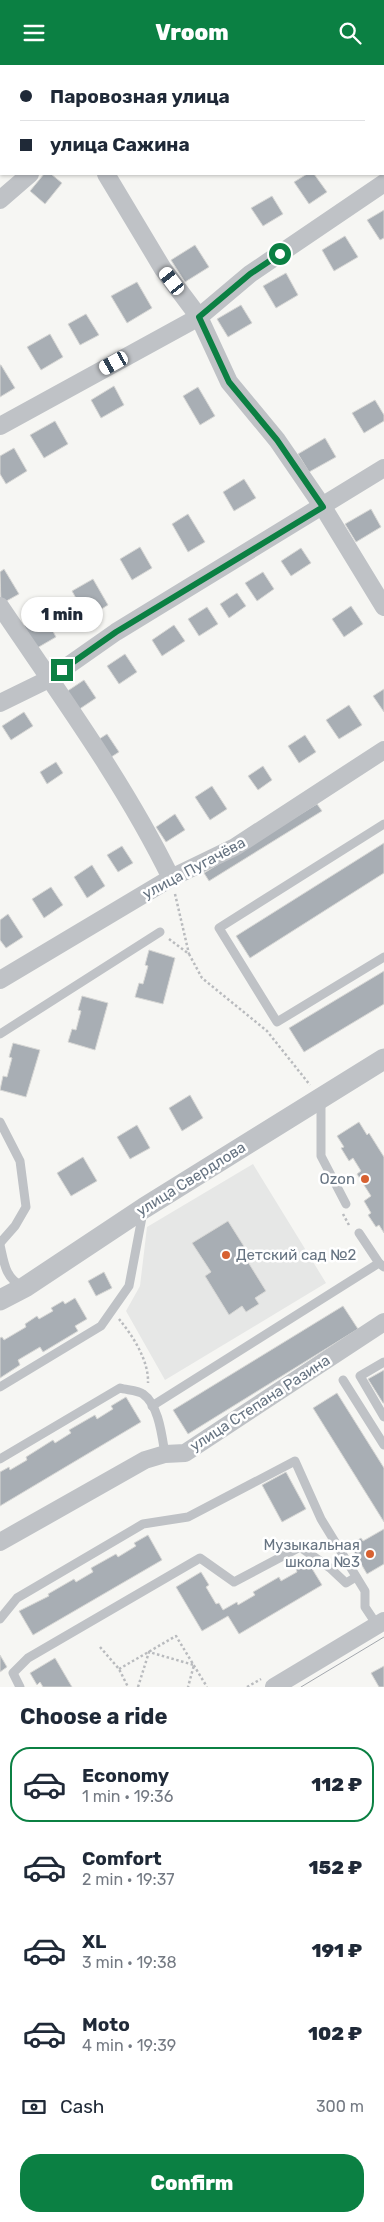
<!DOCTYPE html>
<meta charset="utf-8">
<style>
:root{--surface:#fff;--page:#f6f6f7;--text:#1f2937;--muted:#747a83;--line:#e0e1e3;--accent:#0b8043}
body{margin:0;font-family:Rubik,sans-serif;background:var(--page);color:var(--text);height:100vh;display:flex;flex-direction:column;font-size:19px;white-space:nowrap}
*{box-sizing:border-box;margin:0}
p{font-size:16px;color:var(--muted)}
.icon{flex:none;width:28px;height:28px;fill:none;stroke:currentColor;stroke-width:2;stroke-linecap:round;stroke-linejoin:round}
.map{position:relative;height:1622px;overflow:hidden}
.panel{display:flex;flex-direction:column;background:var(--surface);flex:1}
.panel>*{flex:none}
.banner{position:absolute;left:0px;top:0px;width:385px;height:110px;box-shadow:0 1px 4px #0004;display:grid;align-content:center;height:110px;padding:0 20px;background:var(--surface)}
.end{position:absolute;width:22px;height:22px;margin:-11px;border:6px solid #0b8043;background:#fff;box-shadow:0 0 0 2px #fff}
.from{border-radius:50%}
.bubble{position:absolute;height:35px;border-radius:18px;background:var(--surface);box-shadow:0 1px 4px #0004;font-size:16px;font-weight:800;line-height:35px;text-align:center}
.car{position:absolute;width:15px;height:30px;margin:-15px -8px;border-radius:6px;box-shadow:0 0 4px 1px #0007;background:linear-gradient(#fff 24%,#345 0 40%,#fff 0 76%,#345 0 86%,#fff 0)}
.banner b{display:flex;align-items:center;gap:18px;height:48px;font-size:19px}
.banner b+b{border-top:1px solid var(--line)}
.banner i{width:12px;height:12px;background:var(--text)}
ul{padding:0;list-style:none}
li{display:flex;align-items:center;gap:15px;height:75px;margin:0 10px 8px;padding:0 10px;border:2px solid transparent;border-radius:20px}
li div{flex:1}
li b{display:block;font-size:19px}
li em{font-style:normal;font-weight:800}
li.selected{border-color:var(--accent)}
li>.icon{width:45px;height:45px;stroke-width:1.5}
h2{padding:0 20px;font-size:22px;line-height:60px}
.pay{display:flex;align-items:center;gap:12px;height:55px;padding:0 20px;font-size:19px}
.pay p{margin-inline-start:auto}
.action{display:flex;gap:10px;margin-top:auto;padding:10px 20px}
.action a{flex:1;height:58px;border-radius:20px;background:var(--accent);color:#fff;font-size:20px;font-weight:800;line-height:58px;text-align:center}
header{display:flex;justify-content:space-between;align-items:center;height:65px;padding:0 20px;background:var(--accent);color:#fff;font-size:22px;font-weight:800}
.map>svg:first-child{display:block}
.built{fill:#e6e7e6}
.building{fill:#a8aeb4;stroke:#d7d7d5}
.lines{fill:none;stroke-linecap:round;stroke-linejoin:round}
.path{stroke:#b9bbbe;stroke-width:2.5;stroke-dasharray:2.5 2.5;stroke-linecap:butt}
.service{stroke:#bfc2c6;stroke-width:9}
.minor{stroke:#bfc2c6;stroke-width:18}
.tertiary{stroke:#bfc2c6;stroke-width:21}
.tram{stroke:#a3a7ad;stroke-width:1}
.route{stroke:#0b8043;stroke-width:6}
.poi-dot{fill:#d76131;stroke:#fff;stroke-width:2}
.labels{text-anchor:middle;stroke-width:5;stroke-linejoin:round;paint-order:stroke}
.street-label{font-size:15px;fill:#677482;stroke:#fff}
.poi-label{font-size:15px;fill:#677482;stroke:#fff;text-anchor:end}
</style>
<header><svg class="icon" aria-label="menu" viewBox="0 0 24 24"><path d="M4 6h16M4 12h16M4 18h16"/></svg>Vroom<svg class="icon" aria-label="search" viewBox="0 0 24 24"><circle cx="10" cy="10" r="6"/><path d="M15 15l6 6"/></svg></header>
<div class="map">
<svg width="384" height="1622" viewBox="0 0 384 1622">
<rect width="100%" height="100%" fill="#f6f6f3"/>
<path class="built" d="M253,1099L326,1218L165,1315L126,1246L140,1221L147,1162Z"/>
<g class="building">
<path d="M44,109H51L62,118L45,139L30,126Z"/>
<path d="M307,109H314L327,127L309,139L294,117Z"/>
<path d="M272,131L283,149L263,161L251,143Z"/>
<path d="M384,145V173L380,175L367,155Z"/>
<path d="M345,171L358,192L334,206L322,185Z"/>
<path d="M195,180L209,202L185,217L171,195Z"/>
<path d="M286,208L298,230L276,243L263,221Z"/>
<path d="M137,217L152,243L127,258L111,231Z"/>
<path d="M241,240L252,258L228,272L217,254Z"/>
<path d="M86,249L99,270L80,280L68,259Z"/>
<path d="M50,269L63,292L41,305L27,282Z"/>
<path d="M0,300H1L15,323L0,332Z"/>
<path d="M114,321L124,340L101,353L91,335Z"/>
<path d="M198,322L215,351L200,360L183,331Z"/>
<path d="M375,335L384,350V356L364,368L352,348Z"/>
<path d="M55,356L68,379L44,393L30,370Z"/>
<path d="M325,373L336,392L309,407L298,389Z"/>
<path d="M14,383L27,406L6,419L0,409V391Z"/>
<path d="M244,414L256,433L234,446L223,427Z"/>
<path d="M371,444L381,462L356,477L345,459Z"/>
<path d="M188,449L205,477L188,487L172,459Z"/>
<path d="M140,482L152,503L132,515L120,494Z"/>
<path d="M301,483L311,498L291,511L281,496Z"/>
<path d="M4,504L19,529L1,539L0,507Z"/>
<path d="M263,507L274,524L257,536L245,518Z"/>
<path d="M93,514L108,540L87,553L72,526Z"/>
<path d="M237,528L246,541L229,553L220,539Z"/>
<path d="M351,541L363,559L344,572L332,554Z"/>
<path d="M207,542L218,559L199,571L188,554Z"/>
<path d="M44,550L56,572L37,583L24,561Z"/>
<path d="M174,560L185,576L162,591L152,575Z"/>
<path d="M125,589L137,607L119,619L107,601Z"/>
<path d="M84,615L96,633L78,645L66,627Z"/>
<path d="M384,624V647L373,631Z"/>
<path d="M349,640L362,660L339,674L326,655Z"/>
<path d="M24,647L33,661L11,675L2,661Z"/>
<path d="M107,669L119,687L105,696L93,678Z"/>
<path d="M305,670L316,687L299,698L288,681Z"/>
<path d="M56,697L63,708L47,719L40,707Z"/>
<path d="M263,701L272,715L258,725L248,711Z"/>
<path d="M212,721L227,744L210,755L195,732Z"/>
<path d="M317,739L322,746L209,816L204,808Z"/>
<path d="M175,749L185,765L166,777L156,762Z"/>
<path d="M384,778V808L250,893L236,871Z"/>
<path d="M122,781L133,798L118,807L107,790Z"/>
<path d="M92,800L105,821L87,833L74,812Z"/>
<path d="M51,822L63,840L44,853L32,834Z"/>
<path d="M8,849L23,872L6,883L0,875V855Z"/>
<path d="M149,885L175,893L163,939L135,932L139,918L143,919L148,901L145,900Z"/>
<path d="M384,906V939L304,987L289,963Z"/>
<path d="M82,931L108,938L95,985L68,977L72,964L76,965L81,946L78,945Z"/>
<path d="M13,978L40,985L26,1032L0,1025L3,1011L7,1012L12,993L9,992Z"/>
<path d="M190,1030L203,1053L182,1066L169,1043Z"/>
<path d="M359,1057L367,1070L369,1068L384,1092V1168L379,1160L376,1162L368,1150L371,1148L364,1136L371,1131L357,1109L361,1106L353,1093L349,1096L341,1083L344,1082L337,1071Z"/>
<path d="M137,1060L150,1083L130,1094L117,1072Z"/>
<path d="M83,1092L97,1116L71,1131L57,1108Z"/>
<path d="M228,1156L252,1194L248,1197L266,1226L255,1233L259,1239L246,1247L242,1241L229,1250L205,1211L211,1207L192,1178Z"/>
<path d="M104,1207L112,1223L96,1231L88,1216Z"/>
<path d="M75,1233L87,1254L75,1261L78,1266L43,1287L40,1282L18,1295L20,1300L0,1313V1273L2,1272L4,1275L26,1262L25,1259L37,1251L39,1254L53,1246L51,1243L63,1236L65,1239Z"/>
<path d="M343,1241L358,1264L188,1369L173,1345Z"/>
<path d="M384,1305V1338H383L368,1314Z"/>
<path d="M337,1328L384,1403V1457L313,1343Z"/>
<path d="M126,1332L141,1357L0,1441V1407L9,1402L10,1405L27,1395L26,1392L53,1375L55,1378L71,1368L69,1365L95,1350L97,1354L113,1344L111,1341Z"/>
<path d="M286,1407L306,1444L282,1457L262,1420Z"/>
<path d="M384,1464V1499L367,1509L350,1480L361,1473L363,1476Z"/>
<path d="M148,1470L162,1495L33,1570L19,1546L49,1531L48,1529L74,1514L76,1517L93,1507L91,1503L116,1489L118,1492L136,1481L134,1478Z"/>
<path d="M308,1497L322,1520L239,1569L228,1551L202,1566L176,1522L201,1507L209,1520L206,1522L216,1539L219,1538L223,1545L237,1537L238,1540L255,1530L253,1527L279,1512L281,1516L297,1507L296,1504Z"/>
<path d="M0,1590L7,1602L0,1607Z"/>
<path d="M55,1593L72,1622H43L40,1617L37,1620L30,1608Z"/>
<path d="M384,1601V1622H379L371,1608Z"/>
</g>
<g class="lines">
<g class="path">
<path d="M0,53H1"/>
<path d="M175,829L189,889"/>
<path d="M169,874L189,889L202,913L267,966L310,1020"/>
<path d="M343,1149L350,1162"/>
<path d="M119,1254C133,1271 149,1296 148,1318"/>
<path d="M100,1582L119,1604L128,1622"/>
<path d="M119,1604L176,1571L207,1622"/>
<path d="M138,1622L149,1587L194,1600L188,1622"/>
<path d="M247,1622L261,1614"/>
</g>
<g class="service">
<path d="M384,759L219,863L277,957L384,892"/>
<path d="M0,969L160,867"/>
<path d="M321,1035V1091L346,1139"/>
<path d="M0,1057L20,1096L26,1142L15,1161L0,1178"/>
<path d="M359,1168L379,1198"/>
<path d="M0,1180C4,1197 5,1213 22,1221"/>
<path d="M384,1297L360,1311L384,1352"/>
<path d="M343,1315L384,1380"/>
<path d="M0,1322L101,1261L129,1221L143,1147"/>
<path d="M152,1341L379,1198L384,1202"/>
<path d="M0,1394L120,1323C126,1325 138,1325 143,1329C159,1340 162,1372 165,1389"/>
<path d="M0,1554L17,1533L143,1459L188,1452L295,1396L321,1454L365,1526V1542L377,1560"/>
<path d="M20,1622L13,1608L28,1593L200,1493L234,1517L300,1482L330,1503L346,1518L356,1512"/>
</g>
<g class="minor">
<path d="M161,1L162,0"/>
<path d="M106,109L163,204L199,252L229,317L277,375L323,442L384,542"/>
<path d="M0,135L30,109"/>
<path d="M0,361L199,252L250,209L384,118"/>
<path d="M0,541C60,630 124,717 171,813"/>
<path d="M0,638L49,614L116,567L384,403"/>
<path d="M0,915L171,813L235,782L384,685"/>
<path d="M0,1477L145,1395L165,1389L185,1388L384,1257"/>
<path d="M274,1622L384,1556"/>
</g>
<path class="tertiary" d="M0,1235L25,1222L144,1143L384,994"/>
<path class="tram" d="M301,1622L384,1572"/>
</g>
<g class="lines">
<path class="route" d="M62,605L116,567L323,442L277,375L229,317L199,252L250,209L280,189"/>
</g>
<g class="poi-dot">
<circle cx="365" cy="1114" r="5"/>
<circle cx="226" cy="1190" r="5"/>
<circle cx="370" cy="1489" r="5"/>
</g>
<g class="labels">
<g class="street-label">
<text transform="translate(194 803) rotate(-28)" y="5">улица Пугачёва</text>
<text transform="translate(191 1114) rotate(-32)" y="5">улица Свердлова</text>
<text transform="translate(260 1338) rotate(-33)" y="5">улица Степана Разина</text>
</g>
<g class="poi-label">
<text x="355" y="1119">Ozon</text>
<text x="236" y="1195" text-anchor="start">Детский сад №2</text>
<text x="360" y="1485">Музыкальная<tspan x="360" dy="17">школа №3</tspan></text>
</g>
</g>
</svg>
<i class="end from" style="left:280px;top:189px"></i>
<i class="end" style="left:62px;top:605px"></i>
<div class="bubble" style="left:21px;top:532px;width:82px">1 min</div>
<i class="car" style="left:172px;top:216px;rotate:323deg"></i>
<i class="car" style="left:114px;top:298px;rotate:241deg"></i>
<div class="banner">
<b><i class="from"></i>Паровозная улица</b>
<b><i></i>улица Сажина</b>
</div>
</div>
<section class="panel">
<h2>Choose a ride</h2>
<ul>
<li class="selected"><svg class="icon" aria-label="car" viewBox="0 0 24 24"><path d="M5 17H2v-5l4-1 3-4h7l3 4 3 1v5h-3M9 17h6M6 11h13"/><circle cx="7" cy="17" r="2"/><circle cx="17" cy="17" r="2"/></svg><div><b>Economy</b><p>1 min · 19:36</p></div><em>112 ₽</em></li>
<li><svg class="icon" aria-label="car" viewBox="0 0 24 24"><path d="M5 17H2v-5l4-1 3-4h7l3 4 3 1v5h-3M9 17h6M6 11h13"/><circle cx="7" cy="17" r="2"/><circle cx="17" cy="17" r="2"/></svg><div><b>Comfort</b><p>2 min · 19:37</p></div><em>152 ₽</em></li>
<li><svg class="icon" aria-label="car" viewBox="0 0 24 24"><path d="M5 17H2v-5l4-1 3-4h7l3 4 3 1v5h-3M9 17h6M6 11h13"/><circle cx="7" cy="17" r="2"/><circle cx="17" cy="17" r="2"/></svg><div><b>XL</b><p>3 min · 19:38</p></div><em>191 ₽</em></li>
<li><svg class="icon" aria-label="car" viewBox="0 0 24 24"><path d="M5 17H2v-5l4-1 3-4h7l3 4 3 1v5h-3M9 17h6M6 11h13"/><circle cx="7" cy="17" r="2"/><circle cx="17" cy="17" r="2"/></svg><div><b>Moto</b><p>4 min · 19:39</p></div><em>102 ₽</em></li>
</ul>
<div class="pay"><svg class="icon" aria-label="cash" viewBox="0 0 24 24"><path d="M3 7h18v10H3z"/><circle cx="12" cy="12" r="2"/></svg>Cash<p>300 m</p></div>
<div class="action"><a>Confirm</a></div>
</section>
